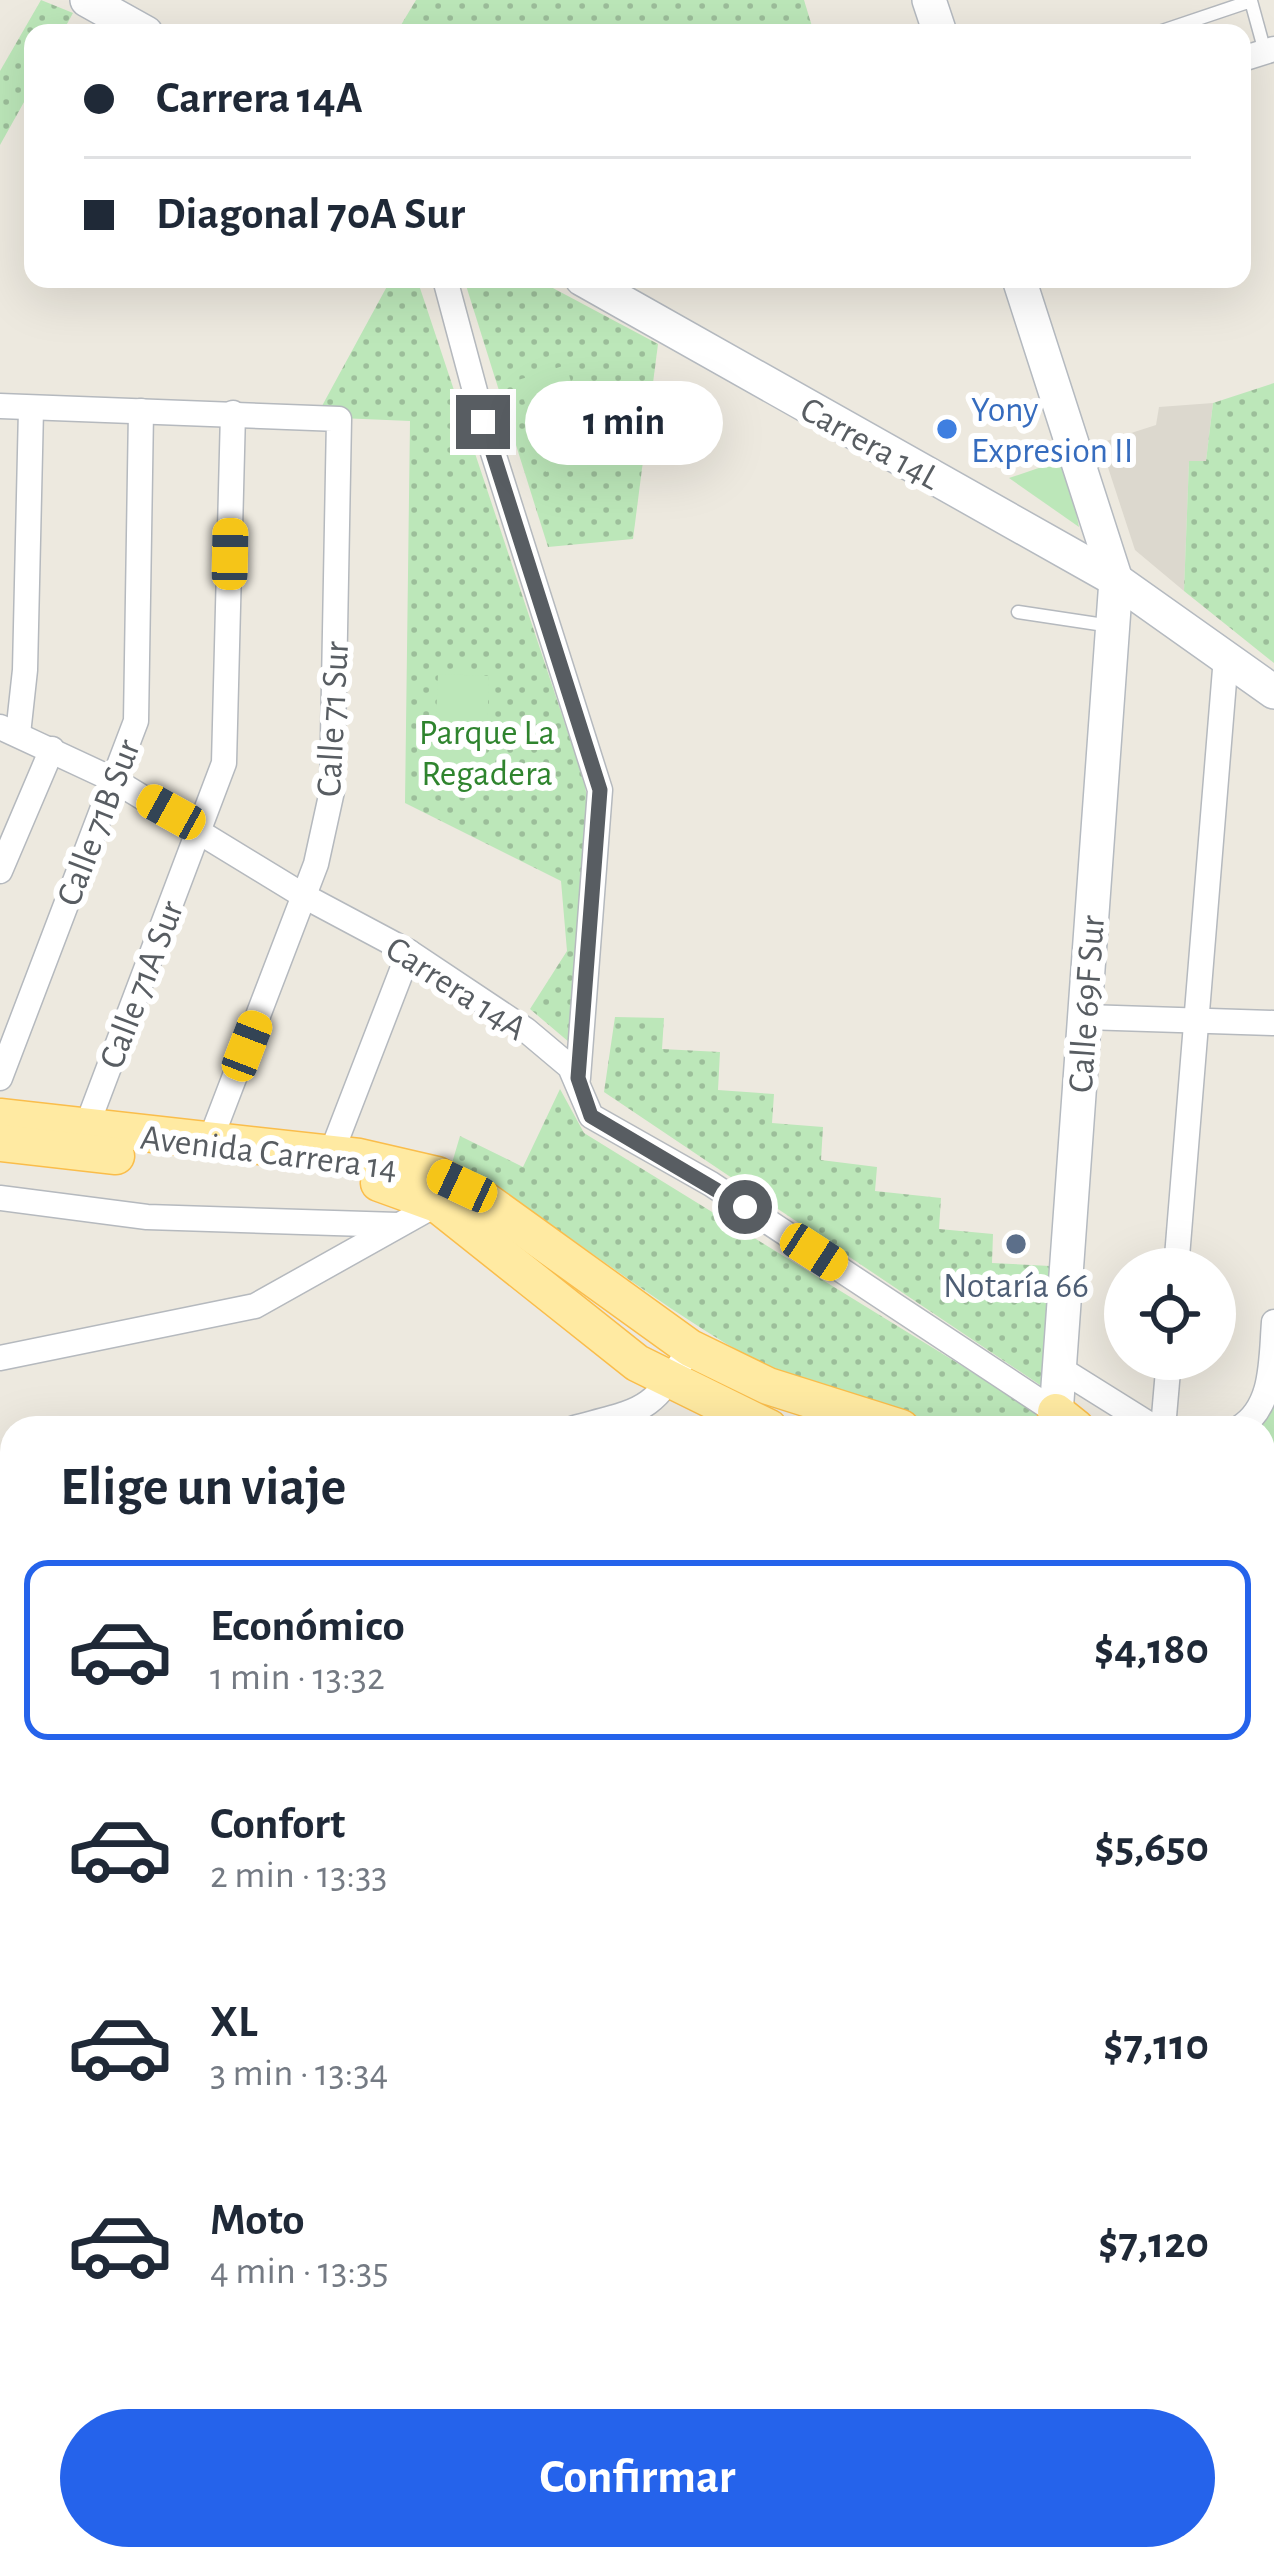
<!DOCTYPE html>
<html lang="es">
<meta charset="utf-8">
<style>
:root{--surface:#fff;--page:#f6f6f7;--text:#1f2937;--muted:#747a83;--line:#e0e1e3;--accent:#2563eb}
body{margin:0;font-family:"Alegreya Sans",sans-serif;background:var(--page);color:var(--text);height:100vh;display:flex;flex-direction:column;font-size:45px;white-space:nowrap}
*{box-sizing:border-box;margin:0}
p{font-size:39px;color:var(--muted)}
.icon{flex:none;width:66px;height:66px;fill:none;stroke:currentColor;stroke-width:2;stroke-linecap:round;stroke-linejoin:round}
.map{position:relative;flex:1;overflow:hidden}
.details{position:absolute;left:0px;top:1416px;width:1275px;height:1155px;display:flex;flex-direction:column;background:var(--surface);border-radius:36px 36px 0 0;box-shadow:0 12px 48px #0002}
.details>*{flex:none}
.top-card{position:absolute;left:24px;top:24px;width:1227px;height:264px;border-radius:24px;box-shadow:0 12px 48px #0002;display:grid;align-content:center;height:264px;padding:0 60px;background:var(--surface)}
.buttons{position:absolute;left:1104px;top:1248px;display:grid;gap:24px}
.buttons a{display:grid;place-items:center;width:132px;height:132px;border-radius:50%;background:var(--surface);box-shadow:0 12px 48px #0002;font-size:60px}
.end{position:absolute;width:54px;height:54px;margin:-27px;border:15px solid #585d62;background:#fff;box-shadow:0 0 0 6px #fff}
.from{border-radius:50%}
.bubble{position:absolute;height:84px;border-radius:42px;background:var(--surface);box-shadow:0 12px 48px #0002;font-size:39px;font-weight:700;line-height:84px;text-align:center}
.car{position:absolute;width:36px;height:72px;margin:-36px -18px;border-radius:15px;box-shadow:0 0 9px 3px #0007;background:linear-gradient(#f5c518 24%,#345 0 40%,#f5c518 0 76%,#345 0 86%,#f5c518 0)}
.top-card b{display:flex;align-items:center;gap:42px;height:114px;font-size:45px}
.top-card b+b{border-top:3px solid var(--line)}
.top-card i{width:30px;height:30px;background:var(--text)}
ul{padding:0;list-style:none}
li{display:flex;align-items:center;gap:36px;height:180px;margin:0 24px 18px;padding:0 36px;border:6px solid transparent;border-radius:24px}
li div{flex:1}
li b{display:block;font-size:45px}
li em{font-style:normal;font-weight:700}
li.selected{border-color:var(--accent)}
li>.icon{width:108px;height:108px;stroke-width:1.5}
h2{padding:0 60px;font-size:54px;line-height:144px}
.action{display:flex;gap:24px;margin-top:auto;padding:24px 60px}
.action a{flex:1;height:138px;border-radius:72px;background:var(--accent);color:#fff;font-size:48px;font-weight:700;line-height:138px;text-align:center}
.map>svg:first-child{display:block}
.industrial{fill:url(#industrial-grid)}
.education{fill:#dcd8ce}
.grass{fill:url(#grass-dots)}
.garden{fill:#bce7b9}
.lines{fill:none;stroke-linecap:round;stroke-linejoin:round}
.stream{stroke:#9ddbff;stroke-width:8}
.lane-casing{stroke:#b5b9be;stroke-width:15}
.street-casing{stroke:#b5b9be;stroke-width:27}
.secondary-casing{stroke:#b5bac0;stroke-width:36}
.primary-casing{stroke:#fabd4b;stroke-width:39}
.lane{stroke:#fff;stroke-width:12}
.street{stroke:#fff;stroke-width:24}
.secondary{stroke:#fff;stroke-width:33}
.primary{stroke:#ffeaa2;stroke-width:36}
.route{stroke:#585d62;stroke-width:15}
.shop-dot{fill:#3f7fe0;stroke:#fff;stroke-width:4.5}
.service-dot{fill:#5c6f8a;stroke:#fff;stroke-width:4.5}
.labels{text-anchor:middle;stroke-width:12;stroke-linejoin:round;paint-order:stroke}
.shop-label{font-size:36px;fill:#366cbe;stroke:#fff;text-anchor:start}
.street-label{font-size:36px;fill:#585d62;stroke:#fff}
.park-label{font-size:36px;fill:#2f842e;stroke:#fff}
.service-label{font-size:36px;fill:#4e5e75;stroke:#fff}
</style>
<div class="map">
<svg width="1274" height="2570" viewBox="0 0 1274 2570">
<defs>
<pattern id="industrial-grid" width="8" height="8" patternUnits="userSpaceOnUse" patternTransform="scale(3)"><rect width="8" height="8" fill="#dddbd4"/><path d="M0 4h8M4 0v8" fill="none" stroke="#b6b5af"/></pattern>
<pattern id="grass-dots" width="8" height="8" patternUnits="userSpaceOnUse" patternTransform="scale(3)"><rect width="8" height="8" fill="#bce7b9"/><path d="M2 2h.1M6 6h.1" fill="none" stroke="#9cbe9a" stroke-width="1.8" stroke-linecap="round"/></pattern>
</defs>
<rect width="100%" height="100%" fill="#ede9df"/>
<path class="industrial" d="M12,2064V2559H840L835,2570H0V2065Z"/>
<g class="education">
<path d="M1213,403L1206,461H1189L1184,591L1135,550L1100,443L1156,425L1159,407Z"/>
<path d="M866,2559H1001L994,2570H860Z"/>
</g>
<g class="grass">
<path d="M41,0L73,13L62,33H33V86L0,145V71Z"/>
<path d="M416,0H804L814,33H403L398,30Z"/>
<path d="M391,279H417L584,781L588,803L576,1048L530,1009L567,951L561,881L405,803L410,421L316,417Z"/>
<path d="M464,279H536L658,344L633,539L548,547Z"/>
<path d="M1274,383V663L1184,591L1189,461H1206L1213,403Z"/>
<path d="M615,1017L664,1018L662,1049L720,1052L718,1090L774,1094L772,1123L823,1127L821,1160L877,1167L875,1191L941,1198L939,1229L993,1234L992,1263L1050,1266L1046,1389L604,1092Z"/>
<path d="M560,1089L584,1133L1045,1417L1044,1428C1012,1428 975,1433 943,1427C740,1393 621,1257 452,1163L460,1136L523,1167Z"/>
<path d="M1274,1402V1517L1263,1510L1260,1428Z"/>
<path d="M12,1597V1775L0,1773V1600Z"/>
<path d="M1263,1714L1274,1720V1954H1263Z"/>
</g>
<g class="garden">
<path d="M566,365L594,457L546,472L518,380Z"/>
<path d="M1065,459L1079,527L1009,478Z"/>
<path d="M438,674L489,676L486,764L434,762Z"/>
</g>
<g class="lines">
<g class="stream">
<path d="M0,1739L12,1755"/>
<path d="M1263,1872L1274,1874"/>
</g>
<g class="lane-casing">
<g id="lane">
<path d="M1156,33L1251,1L1265,52"/>
<path d="M1018,612L1111,626"/>
<path d="M595,2570L599,2559"/>
</g>
</g>
<g class="street-casing">
<g id="street">
<path d="M1242,59L1274,49"/>
<path d="M445,279L483,421L600,790L578,1078"/>
<path d="M0,406L339,419L332,791L316,864L210,1141"/>
<path d="M0,727L114,780L304,896L409,952L526,1030L570,1067L591,1116L711,1184L1056,1412"/>
<path d="M18,734L25,670L31,409"/>
<path d="M0,871L52,749"/>
<path d="M1085,1017L1274,1023"/>
<path d="M0,1078L136,721L141,411"/>
<path d="M86,1128L224,763L233,413"/>
<path d="M331,1154L409,952"/>
<path d="M0,1198L147,1217L398,1225"/>
<path d="M1176,1269L1226,657"/>
<path d="M0,1358L255,1306L437,1204"/>
<path d="M1059,1368L1155,1428"/>
<path d="M574,1428C645,1409 651,1413 690,1348"/>
<path d="M1163,1428L1169,1359"/>
<path d="M1239,1428C1274,1407 1271,1359 1274,1322"/>
<path d="M0,1589L12,1585"/>
<path d="M0,1784L12,1786"/>
<path d="M0,1871L12,1874"/>
<path d="M1263,1959H1274"/>
<path d="M0,1973L12,1975"/>
<path d="M0,2044H12"/>
<path d="M1263,2059H1273L1274,2048"/>
<path d="M1271,2171L1274,2265"/>
<path d="M1138,2559L1162,2570"/>
<path d="M561,2570L564,2559"/>
<path d="M848,2570L853,2559"/>
<path d="M1006,2570L1012,2559"/>
</g>
</g>
<g class="secondary-casing">
<g id="secondary">
<path d="M87,0L146,33"/>
<path d="M929,0L940,33"/>
<path d="M582,279L1116,580L1274,692"/>
<path d="M1019,279L1116,580L1055,1428"/>
<path d="M1263,2461L1274,2446"/>
<path d="M1187,2570L1195,2559"/>
</g>
</g>
<g class="primary-casing">
<g id="primary">
<path d="M0,1117L359,1157L437,1175L486,1201L690,1348L768,1386L901,1428"/>
<path d="M0,1143L116,1156"/>
<path d="M379,1183L437,1204L637,1363L769,1428"/>
<path d="M1056,1412L1076,1428"/>
<path d="M1263,1549L1274,1555"/>
</g>
</g>
<use href="#lane" class="lane"/>
<use href="#street" class="street"/>
<use href="#secondary" class="secondary"/>
<use href="#primary" class="primary"/>
</g>
<g class="lines">
<path class="route" d="M483,422L600,790L578,1078L591,1116L745,1207"/>
</g>
<circle class="shop-dot" cx="947" cy="429" r="12"/>
<circle class="service-dot" cx="1016" cy="1244" r="12"/>
<g class="labels">
<g class="shop-label">
<text x="971" y="421">Yony<tspan x="971" dy="41">Expresion II</tspan></text>
</g>
<g class="street-label">
<text transform="translate(871 442) rotate(29)" y="13">Carrera 14L</text>
<text transform="translate(331 719) rotate(-87)" y="13">Calle 71 Sur</text>
<text transform="translate(97 822) rotate(-69)" y="13">Calle 71B Sur</text>
<text transform="translate(140 984) rotate(-69)" y="13">Calle 71A Sur</text>
<text transform="translate(457 987) rotate(33)" y="13">Carrera 14A</text>
<text transform="translate(1085 1004) rotate(-86)" y="13">Calle 69F Sur</text>
<text transform="translate(269 1151) rotate(7)" y="13">Avenida Carrera 14</text>
</g>
<g class="park-label">
<text x="487" y="744">Parque La<tspan x="487" dy="41">Regadera</tspan></text>
</g>
<g class="service-label">
<text x="1016" y="1297">Notaría 66</text>
</g>
</g>
</svg>
<div class="buttons">
<a><svg class="icon" aria-label="locate" viewBox="0 0 24 24"><circle cx="12" cy="12" r="6"/><path d="M12 2v4M12 18v4M2 12h4M18 12h4"/></svg></a>
</div>
<i class="end from" style="left:745px;top:1207px"></i>
<i class="end" style="left:483px;top:422px"></i>
<div class="bubble" style="left:525px;top:381px;width:198px">1 min</div>
<i class="car" style="left:230px;top:554px;rotate:1deg"></i>
<i class="car" style="left:171px;top:812px;rotate:299deg"></i>
<i class="car" style="left:247px;top:1046px;rotate:21deg"></i>
<i class="car" style="left:462px;top:1186px;rotate:295deg"></i>
<i class="car" style="left:814px;top:1252px;rotate:123deg"></i>
<div class="top-card">
<b><i class="from"></i>Carrera 14A</b>
<b><i></i>Diagonal 70A Sur</b>
</div>
<section class="details">
<h2>Elige un viaje</h2>
<ul>
<li class="selected"><svg class="icon" aria-label="car" viewBox="0 0 24 24"><path d="M5 17H2v-5l4-1 3-4h7l3 4 3 1v5h-3M9 17h6M6 11h13"/><circle cx="7" cy="17" r="2"/><circle cx="17" cy="17" r="2"/></svg><div><b>Económico</b><p>1 min · 13:32</p></div><em>$4,180</em></li>
<li><svg class="icon" aria-label="car" viewBox="0 0 24 24"><path d="M5 17H2v-5l4-1 3-4h7l3 4 3 1v5h-3M9 17h6M6 11h13"/><circle cx="7" cy="17" r="2"/><circle cx="17" cy="17" r="2"/></svg><div><b>Confort</b><p>2 min · 13:33</p></div><em>$5,650</em></li>
<li><svg class="icon" aria-label="car" viewBox="0 0 24 24"><path d="M5 17H2v-5l4-1 3-4h7l3 4 3 1v5h-3M9 17h6M6 11h13"/><circle cx="7" cy="17" r="2"/><circle cx="17" cy="17" r="2"/></svg><div><b>XL</b><p>3 min · 13:34</p></div><em>$7,110</em></li>
<li><svg class="icon" aria-label="car" viewBox="0 0 24 24"><path d="M5 17H2v-5l4-1 3-4h7l3 4 3 1v5h-3M9 17h6M6 11h13"/><circle cx="7" cy="17" r="2"/><circle cx="17" cy="17" r="2"/></svg><div><b>Moto</b><p>4 min · 13:35</p></div><em>$7,120</em></li>
</ul>
<div class="action"><a>Confirmar</a></div>
</section>
</div>
